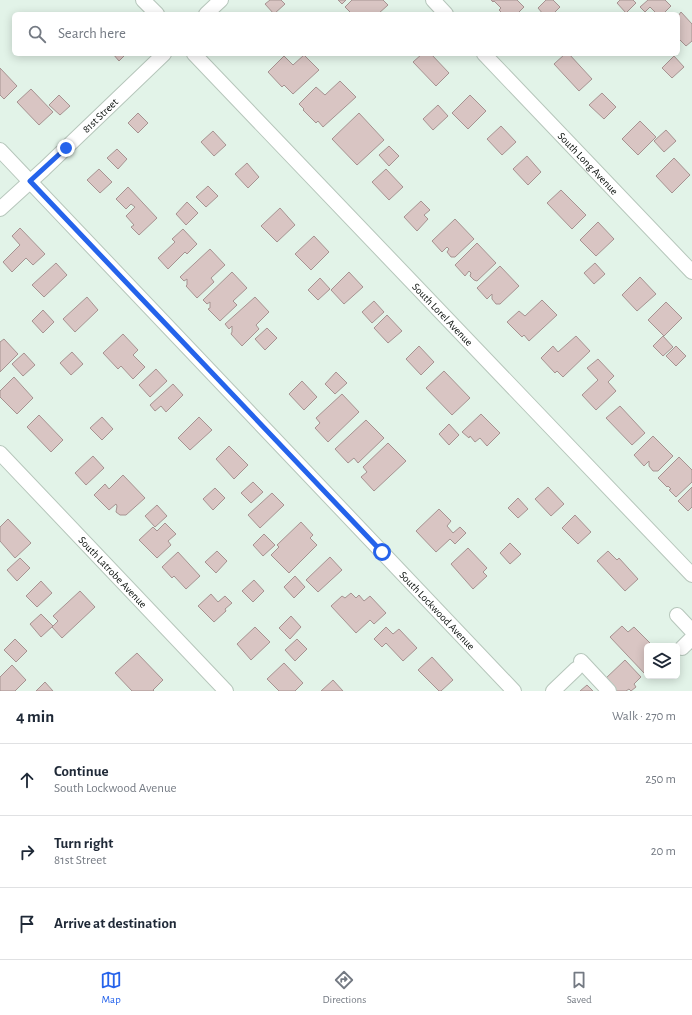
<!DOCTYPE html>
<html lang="en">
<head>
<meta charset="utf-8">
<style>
  body { margin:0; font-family:"Alegreya Sans",sans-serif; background:#f2f2f3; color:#1f2937 }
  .controls { position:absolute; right:12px; bottom:12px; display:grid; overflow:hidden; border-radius:6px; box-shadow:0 2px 10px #0003 }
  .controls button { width:36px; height:36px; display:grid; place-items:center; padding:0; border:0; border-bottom:1px solid #e0e1e3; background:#fff; color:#1f2937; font:20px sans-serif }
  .stop { position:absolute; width:12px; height:12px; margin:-9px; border:3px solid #2563eb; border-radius:50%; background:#fff }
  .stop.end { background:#2563eb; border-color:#fff; box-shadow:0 1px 4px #0008 }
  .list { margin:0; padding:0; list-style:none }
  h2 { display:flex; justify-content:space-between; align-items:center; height:52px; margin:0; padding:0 16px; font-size:17px }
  h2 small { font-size:13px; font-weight:400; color:#747a83 }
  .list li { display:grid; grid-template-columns:26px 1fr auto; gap:12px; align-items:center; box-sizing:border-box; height:72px; padding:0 16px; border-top:1px solid #e0e1e3 }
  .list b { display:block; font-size:15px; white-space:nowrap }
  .list p { margin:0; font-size:13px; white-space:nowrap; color:#747a83 }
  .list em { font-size:13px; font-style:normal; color:#747a83 }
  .icon { flex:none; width:22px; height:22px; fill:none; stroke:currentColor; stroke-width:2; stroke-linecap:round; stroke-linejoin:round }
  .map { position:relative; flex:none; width:692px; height:691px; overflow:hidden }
  .search { position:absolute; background:#fff; box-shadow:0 2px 10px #0003; left:12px; right:12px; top:12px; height:44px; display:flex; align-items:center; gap:10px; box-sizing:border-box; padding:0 14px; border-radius:6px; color:#747a83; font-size:15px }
  .sheet { height:268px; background:#fff }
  nav { display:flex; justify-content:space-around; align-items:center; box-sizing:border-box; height:56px; border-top:1px solid #e0e1e3; background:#fff; font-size:11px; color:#747a83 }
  nav a { display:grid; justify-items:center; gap:2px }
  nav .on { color:#2563eb }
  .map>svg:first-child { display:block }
</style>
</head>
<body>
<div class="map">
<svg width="692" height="691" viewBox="0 0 692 691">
  <rect width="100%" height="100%" fill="#e2f3e8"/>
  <!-- building -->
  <g fill="#d9c5c3" stroke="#a69391">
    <path d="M 270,0 L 281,0 L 285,4 L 274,14 L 265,4 Z"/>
    <path d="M 338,0 L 346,0 L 342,4 Z"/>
    <path d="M 352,0 L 383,0 L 388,5 L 378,14 L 352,14 L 345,7 Z"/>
    <path d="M 491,0 L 517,0 L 524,7 L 517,14 L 503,14 L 499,10 L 501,8 L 494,1 L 493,2 Z"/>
    <path d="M 546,0 L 553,0 L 560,7 L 553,14 L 543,14 L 538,8 Z"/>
    <path d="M 620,0 L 633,0 L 636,3 L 626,13 L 617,3 Z"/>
    <path d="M 648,0 L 665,0 L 671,6 L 663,14 L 657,14 L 650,7 L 645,12 L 640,7 Z"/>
    <path d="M 681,12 L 692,24 L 692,41 L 686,46 L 678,38 L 678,16 Z"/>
    <path d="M 113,54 L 126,54 L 119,61 Z"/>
    <path d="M 422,54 L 431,54 L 449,73 L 436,86 L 413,62 Z"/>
    <path d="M 565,54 L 569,54 L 592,79 L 579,91 L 554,64 Z"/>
    <path d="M 304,55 L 319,70 L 293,94 L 284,85 L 282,87 L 268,72 L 284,56 L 293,65 Z"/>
    <path d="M 674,56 L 684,67 L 672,78 L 662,68 Z"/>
    <path d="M 0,68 L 17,86 L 4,99 L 0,95 Z"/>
    <path d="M 340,81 L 356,97 L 323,127 L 318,121 L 316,123 L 303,110 L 304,109 L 299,104 L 316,87 L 325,95 Z"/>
    <path d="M 31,89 L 53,112 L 39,125 L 17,102 Z"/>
    <path d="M 602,93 L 616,107 L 604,119 L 589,105 Z"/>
    <path d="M 59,95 L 70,106 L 60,115 L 49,105 Z"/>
    <path d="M 470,95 L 486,111 L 468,129 L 452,113 Z"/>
    <path d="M 438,105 L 448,116 L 433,130 L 423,119 Z"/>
    <path d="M 138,113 L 148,123 L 138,133 L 128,123 Z"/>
    <path d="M 359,113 L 384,140 L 357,165 L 332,139 Z"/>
    <path d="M 640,121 L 656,137 L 638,155 L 622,139 Z"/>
    <path d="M 501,126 L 516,142 L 502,155 L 487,139 Z"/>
    <path d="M 666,130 L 676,141 L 664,152 L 654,141 Z"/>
    <path d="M 213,131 L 226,145 L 214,156 L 201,142 Z"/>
    <path d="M 389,146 L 399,156 L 389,166 L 379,155 Z"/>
    <path d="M 117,149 L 127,159 L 118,169 L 107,158 Z"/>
    <path d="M 527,156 L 541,172 L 528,185 L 513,169 Z"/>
    <path d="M 674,158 L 690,175 L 672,193 L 656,176 Z"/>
    <path d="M 247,163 L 259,177 L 248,188 L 235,174 Z"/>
    <path d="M 99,169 L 112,182 L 100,193 L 87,180 Z"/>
    <path d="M 386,169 L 403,187 L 389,200 L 372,182 Z"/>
    <path d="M 208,186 L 218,196 L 206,207 L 196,197 Z"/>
    <path d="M 128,187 L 157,218 L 139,235 L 131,227 L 134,225 L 126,216 L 135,207 L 131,204 L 126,209 L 116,199 Z"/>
    <path d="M 561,190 L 586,215 L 572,229 L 547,203 Z"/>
    <path d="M 421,201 L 430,210 L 424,215 L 428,219 L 417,231 L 404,217 Z"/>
    <path d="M 187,202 L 198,213 L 186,225 L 176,214 Z"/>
    <path d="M 280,208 L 295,225 L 277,242 L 261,226 Z"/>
    <path d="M 455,219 L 474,239 L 455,257 L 451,257 L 447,252 L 449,249 L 447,247 L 442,252 L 432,241 Z"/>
    <path d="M 598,222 L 614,239 L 596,256 L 580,240 Z"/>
    <path d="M 20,228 L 45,254 L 33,265 L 26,258 L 12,272 L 3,262 L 20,245 L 12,236 Z"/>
    <path d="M 183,229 L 197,244 L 187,254 L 185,252 L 168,269 L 158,258 L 175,242 L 172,239 Z"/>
    <path d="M 314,236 L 329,252 L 311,270 L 295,254 Z"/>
    <path d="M 477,243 L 496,263 L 477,281 L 474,280 L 470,276 L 471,273 L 469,271 L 465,276 L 455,265 Z"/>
    <path d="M 210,249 L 225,265 L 211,278 L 214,282 L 197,298 L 186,286 L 187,285 L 187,279 L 184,281 L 180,277 Z"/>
    <path d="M 56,263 L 67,275 L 44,297 L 32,285 Z"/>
    <path d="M 595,263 L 605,274 L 594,284 L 584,273 Z"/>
    <path d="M 500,266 L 519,286 L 500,304 L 496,304 L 492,299 L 492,294 L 487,299 L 477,288 Z"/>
    <path d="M 232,272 L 247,288 L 233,301 L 237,305 L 220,321 L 208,309 L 210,308 L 210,302 L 207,304 L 203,300 Z"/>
    <path d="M 349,272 L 363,287 L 344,304 L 331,290 Z"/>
    <path d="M 640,277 L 656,294 L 637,311 L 622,295 Z"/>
    <path d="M 320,278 L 330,289 L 318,300 L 308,290 Z"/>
    <path d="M 87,297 L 98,310 L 75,332 L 63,319 Z"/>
    <path d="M 255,297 L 269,312 L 256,325 L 259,329 L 242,346 L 231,334 L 232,332 L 232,326 L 229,329 L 225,324 Z"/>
    <path d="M 542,300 L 557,315 L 529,341 L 524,335 L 522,337 L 507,322 L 519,311 L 525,316 Z"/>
    <path d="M 374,301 L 384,312 L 372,323 L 362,312 Z"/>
    <path d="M 666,302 L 682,318 L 664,336 L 648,320 Z"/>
    <path d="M 43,310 L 54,322 L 43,333 L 32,321 Z"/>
    <path d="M 387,315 L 402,331 L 388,343 L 374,328 Z"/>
    <path d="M 267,328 L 277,338 L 265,350 L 255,339 Z"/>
    <path d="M 123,334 L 138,350 L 133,355 L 145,367 L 133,379 L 121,366 L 118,369 L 103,353 Z"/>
    <path d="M 576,336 L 590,351 L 563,377 L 557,371 L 555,373 L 541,358 L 553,346 L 558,352 Z"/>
    <path d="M 663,336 L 673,347 L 663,356 L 653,346 Z"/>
    <path d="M 4,339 L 18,354 L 0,372 L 0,342 Z"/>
    <path d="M 419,346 L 434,362 L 421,375 L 406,359 Z"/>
    <path d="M 676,346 L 686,356 L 676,366 L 666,356 Z"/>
    <path d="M 72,352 L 83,364 L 71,375 L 60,363 Z"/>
    <path d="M 24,353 L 35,365 L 23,376 L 12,364 Z"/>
    <path d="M 598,359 L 614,376 L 608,382 L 616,391 L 596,410 L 582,395 L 598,380 L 587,368 Z"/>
    <path d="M 156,369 L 167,381 L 150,397 L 139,385 Z"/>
    <path d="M 444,371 L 470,398 L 452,415 L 426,388 Z"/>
    <path d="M 336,372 L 347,383 L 335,394 L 325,384 Z"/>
    <path d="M 14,377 L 33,398 L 17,414 L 0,397 L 0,391 Z"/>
    <path d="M 302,381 L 317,397 L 304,410 L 289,394 Z"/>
    <path d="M 173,384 L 183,395 L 166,412 L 161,406 L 155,411 L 150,405 Z"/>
    <path d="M 342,394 L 359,412 L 328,442 L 315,428 L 320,423 L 316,418 Z"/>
    <path d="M 620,406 L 645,433 L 632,445 L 606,418 Z"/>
    <path d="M 481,414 L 500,433 L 487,446 L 480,438 L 475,442 L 470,436 L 469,438 L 462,432 Z"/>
    <path d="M 39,415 L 63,440 L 51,452 L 27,427 Z"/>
    <path d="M 102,417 L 113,429 L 102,440 L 90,428 Z"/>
    <path d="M 199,417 L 212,430 L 190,450 L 178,438 Z"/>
    <path d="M 366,420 L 384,438 L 358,463 L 354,458 L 348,463 L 335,449 Z"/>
    <path d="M 449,424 L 459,435 L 449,445 L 439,434 Z"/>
    <path d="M 653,436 L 673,456 L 658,471 L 653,471 L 649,466 L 649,461 L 644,466 L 634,455 Z"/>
    <path d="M 388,443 L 406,461 L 374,491 L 361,477 L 367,472 L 363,467 Z"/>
    <path d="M 229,446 L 248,465 L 234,479 L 216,459 Z"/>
    <path d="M 93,456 L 104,468 L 86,485 L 75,473 Z"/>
    <path d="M 679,457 L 692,470 L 692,482 L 676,497 L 669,490 L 671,489 L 668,486 L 667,487 L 658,478 Z"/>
    <path d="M 123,475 L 145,498 L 126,515 L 120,515 L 116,512 L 117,506 L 116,504 L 109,510 L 94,495 L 105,484 L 109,489 Z"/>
    <path d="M 253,482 L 263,492 L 251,503 L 241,493 Z"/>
    <path d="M 548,487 L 564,504 L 551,516 L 535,499 Z"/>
    <path d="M 692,487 L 692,507 L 688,511 L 678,501 Z"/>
    <path d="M 215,488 L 225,498 L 213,510 L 203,499 Z"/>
    <path d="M 272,493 L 284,505 L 260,528 L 248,515 Z"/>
    <path d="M 518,498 L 528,509 L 518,518 L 508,508 Z"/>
    <path d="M 157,505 L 167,516 L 155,527 L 145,516 Z"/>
    <path d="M 439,509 L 451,521 L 447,526 L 453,533 L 460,527 L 466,533 L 455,544 L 450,539 L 436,552 L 416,531 Z"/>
    <path d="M 575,515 L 591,532 L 578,544 L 562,528 Z"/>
    <path d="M 8,519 L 31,543 L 15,558 L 0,541 L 0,527 Z"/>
    <path d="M 301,522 L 313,535 L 310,538 L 317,545 L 289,573 L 271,555 L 279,547 L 277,545 Z"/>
    <path d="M 165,523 L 176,534 L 168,541 L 171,545 L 157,558 L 139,540 L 153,527 L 157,531 Z"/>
    <path d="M 264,534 L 275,545 L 263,556 L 253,545 Z"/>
    <path d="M 510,543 L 521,554 L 510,564 L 500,553 Z"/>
    <path d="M 468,548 L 487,568 L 483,572 L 487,576 L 473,589 L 451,564 Z"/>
    <path d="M 217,551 L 227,561 L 216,573 L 205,562 Z"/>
    <path d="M 608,551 L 617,560 L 619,558 L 638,579 L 625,591 L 597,561 Z"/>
    <path d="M 178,552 L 200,576 L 186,589 L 174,576 L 172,578 L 162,567 Z"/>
    <path d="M 330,557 L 342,570 L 318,592 L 306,580 Z"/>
    <path d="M 20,558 L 30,568 L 17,581 L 7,570 Z"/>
    <path d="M 295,576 L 305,587 L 294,598 L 284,587 Z"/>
    <path d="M 254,580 L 264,591 L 253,602 L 242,591 Z"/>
    <path d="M 41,581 L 52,593 L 37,607 L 26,596 Z"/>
    <path d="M 80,591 L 95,607 L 62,638 L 52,627 L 58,621 L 53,616 Z"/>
    <path d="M 351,593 L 356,598 L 359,595 L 364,601 L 370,596 L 386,613 L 374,624 L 370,620 L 356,633 L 331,606 L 342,596 L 345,598 Z"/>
    <path d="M 211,594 L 218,602 L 225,596 L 232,603 L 225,609 L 226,611 L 214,622 L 198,606 Z"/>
    <path d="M 41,614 L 53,626 L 41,637 L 30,624 Z"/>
    <path d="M 291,616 L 301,627 L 290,639 L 279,628 Z"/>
    <path d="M 622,626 L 628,632 L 634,627 L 653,646 L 647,646 L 647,671 L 644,673 L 610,637 Z"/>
    <path d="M 255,627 L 270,642 L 251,660 L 237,644 Z"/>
    <path d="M 386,627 L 393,634 L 399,629 L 417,648 L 403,661 L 386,643 L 382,647 L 374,639 Z"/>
    <path d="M 15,639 L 27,651 L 16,662 L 4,650 Z"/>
    <path d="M 297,639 L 307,649 L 295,661 L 285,650 Z"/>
    <path d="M 137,653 L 163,680 L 153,690 L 154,691 L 132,691 L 115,673 Z"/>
    <path d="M 432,657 L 453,680 L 441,691 L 439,691 L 418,670 Z"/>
    <path d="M 625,660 L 641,677 L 634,684 L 636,687 L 631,691 L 629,689 L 626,691 L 616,691 L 605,679 Z"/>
    <path d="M 284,663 L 303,683 L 295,691 L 279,691 L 267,679 Z"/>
    <path d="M 12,665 L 26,680 L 15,691 L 0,691 L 0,677 Z"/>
    <path d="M 333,680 L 343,691 L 321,691 Z"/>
    <path d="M 45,682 L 53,691 L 36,691 Z"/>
    <path d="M 587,685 L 593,691 L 580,691 Z"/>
  </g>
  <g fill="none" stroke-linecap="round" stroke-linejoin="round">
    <defs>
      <g id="minor">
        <path d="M 143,0 L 157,14"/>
        <path d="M 433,0 L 446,14"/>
        <path d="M 206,14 L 221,0"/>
        <path id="s1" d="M 194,54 L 692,575"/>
        <path id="s2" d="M 484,54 L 692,272"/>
        <path id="s3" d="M 0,150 L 514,691"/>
        <path id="s4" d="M 0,209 L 44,169 L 164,54"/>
        <path id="s5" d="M 0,453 L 226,691"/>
        <path d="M 677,615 L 692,631"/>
        <path d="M 682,648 L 692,638"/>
        <path d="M 581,661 L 609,691"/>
        <path d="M 553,691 L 576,669"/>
      </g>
    </defs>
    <!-- minor casing -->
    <use href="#minor" stroke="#b6c6bb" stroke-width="16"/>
    <!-- minor -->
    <use href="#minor" stroke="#fff" stroke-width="14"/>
  </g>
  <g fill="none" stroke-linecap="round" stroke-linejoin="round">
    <!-- route -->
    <path stroke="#2563eb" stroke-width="5" d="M 66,148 L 30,181 L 382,552"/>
  </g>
  <g text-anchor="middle" stroke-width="3.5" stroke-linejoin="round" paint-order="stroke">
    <!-- street labels -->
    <g font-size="11" fill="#090f0b" stroke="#e2f3e8">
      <text dy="4" stroke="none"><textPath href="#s4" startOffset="137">81st Street</textPath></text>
      <text dy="4" stroke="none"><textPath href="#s2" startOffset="151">South Long Avenue</textPath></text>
      <text dy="4" stroke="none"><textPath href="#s1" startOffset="360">South Lorel Avenue</textPath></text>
      <text dy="4" stroke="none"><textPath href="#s5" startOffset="164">South Latrobe Avenue</textPath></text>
      <text dy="4" stroke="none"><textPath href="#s3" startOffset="635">South Lockwood Avenue</textPath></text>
    </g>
  </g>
</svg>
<div class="controls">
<button><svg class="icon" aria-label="layers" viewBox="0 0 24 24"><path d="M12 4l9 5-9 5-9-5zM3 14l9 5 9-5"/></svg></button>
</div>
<div class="stop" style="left:382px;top:552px"></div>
<div class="stop end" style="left:66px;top:148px"></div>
<div class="search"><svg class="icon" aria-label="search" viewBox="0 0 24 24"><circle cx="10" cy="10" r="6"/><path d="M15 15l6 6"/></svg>Search here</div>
</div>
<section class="sheet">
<h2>4 min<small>Walk · 270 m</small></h2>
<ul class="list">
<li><svg class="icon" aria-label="ahead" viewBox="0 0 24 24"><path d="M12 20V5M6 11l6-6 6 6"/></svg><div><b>Continue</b><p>South Lockwood Avenue</p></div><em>250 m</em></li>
<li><svg class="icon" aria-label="right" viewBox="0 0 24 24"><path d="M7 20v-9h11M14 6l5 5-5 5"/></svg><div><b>Turn right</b><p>81st Street</p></div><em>20 m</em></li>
<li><svg class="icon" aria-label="arrive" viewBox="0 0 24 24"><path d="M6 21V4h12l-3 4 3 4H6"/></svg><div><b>Arrive at destination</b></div></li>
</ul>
</section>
<nav>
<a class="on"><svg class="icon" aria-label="map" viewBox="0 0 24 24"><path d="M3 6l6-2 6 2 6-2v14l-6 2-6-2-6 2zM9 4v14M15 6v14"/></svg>Map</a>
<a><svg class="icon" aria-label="directions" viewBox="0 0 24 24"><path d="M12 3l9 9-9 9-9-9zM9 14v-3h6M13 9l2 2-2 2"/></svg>Directions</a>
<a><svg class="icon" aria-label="saved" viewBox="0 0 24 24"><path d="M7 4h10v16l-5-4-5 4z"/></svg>Saved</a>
</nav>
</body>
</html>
